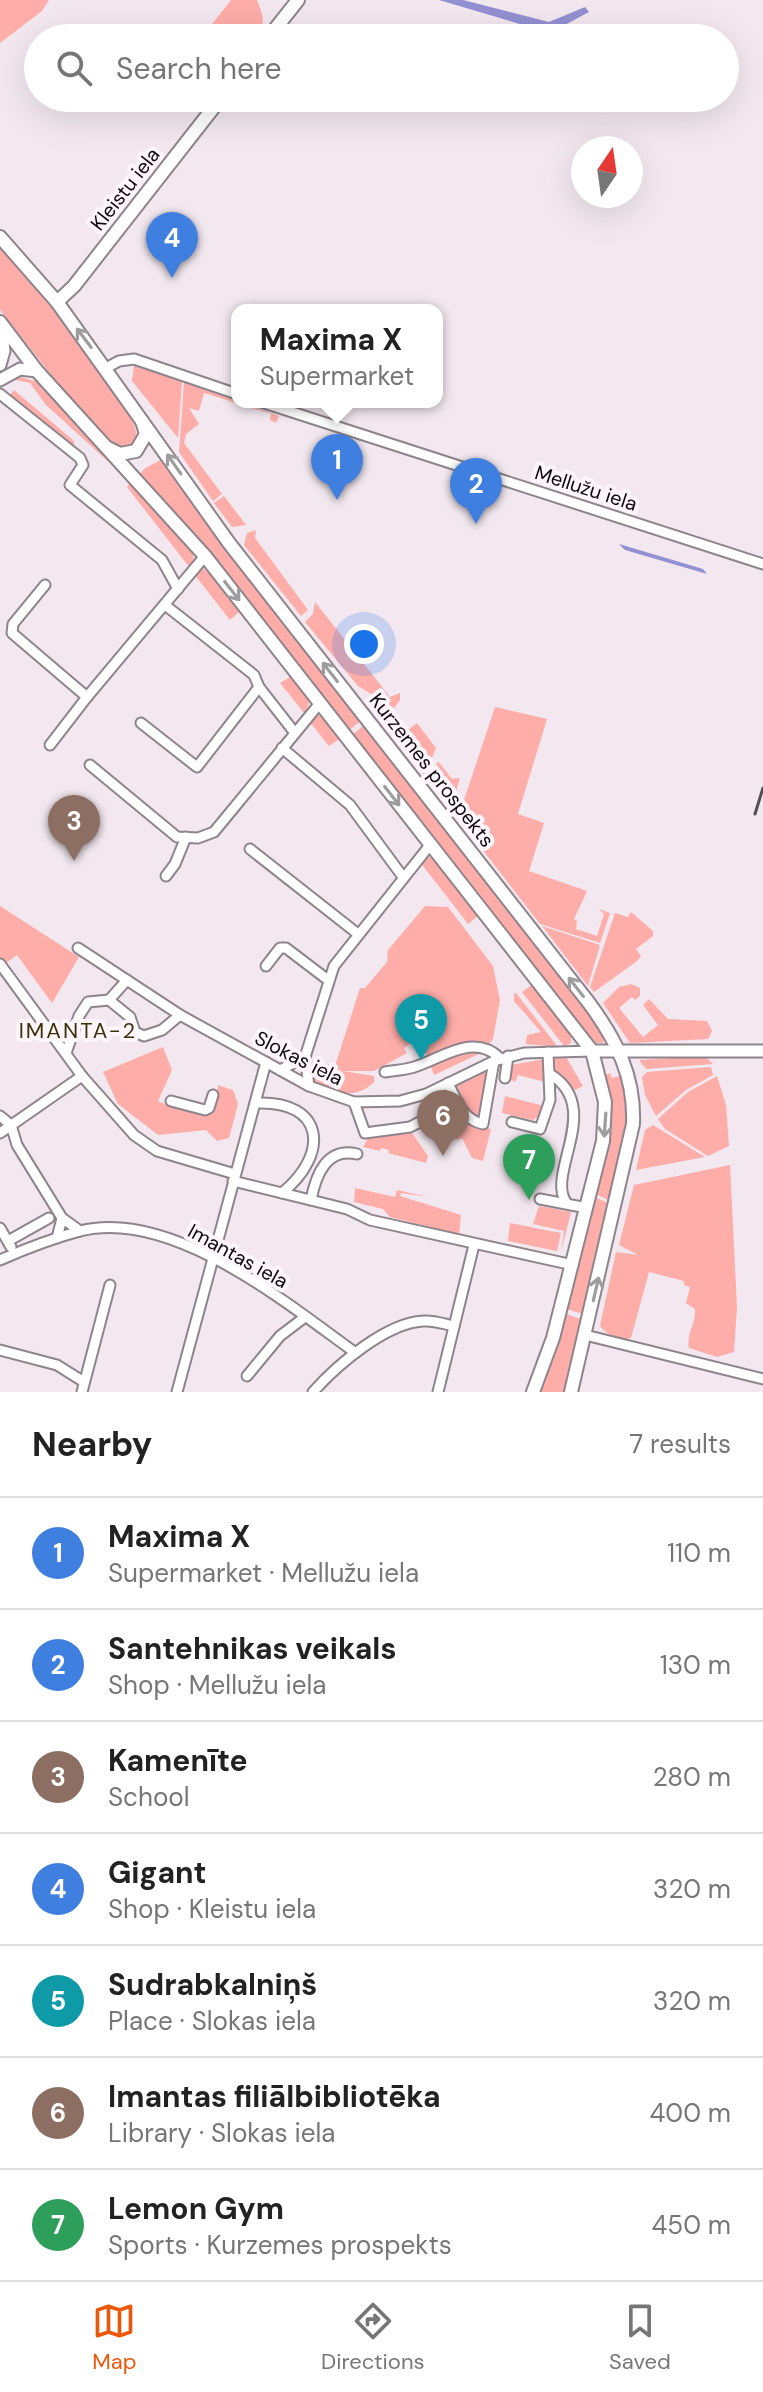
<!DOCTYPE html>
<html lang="en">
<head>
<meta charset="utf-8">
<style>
  body { margin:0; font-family:"DM Sans",sans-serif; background:#f6f6f6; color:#222 }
  .compass { position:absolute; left:571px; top:136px; width:72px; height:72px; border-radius:50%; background:#fff; box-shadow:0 8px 32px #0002; rotate:13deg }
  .you { position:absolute; left:364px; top:644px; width:28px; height:28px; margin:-20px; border:6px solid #fff; border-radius:50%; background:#1a73e8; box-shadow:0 0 0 12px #1a73e833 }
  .badge { display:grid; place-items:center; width:52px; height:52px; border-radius:50%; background:#ea580c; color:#fff; font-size:26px; font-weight:700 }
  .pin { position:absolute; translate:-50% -66px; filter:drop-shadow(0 2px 4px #0008) }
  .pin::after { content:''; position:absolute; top:42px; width:28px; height:24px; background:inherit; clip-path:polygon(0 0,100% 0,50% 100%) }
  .popup { position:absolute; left:231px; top:304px; width:212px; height:104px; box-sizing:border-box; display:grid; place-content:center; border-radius:16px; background:#fff; filter:drop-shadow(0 2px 6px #0005); font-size:26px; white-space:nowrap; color:#767676 }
  .popup b { font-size:30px; color:#222 }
  .popup::after { content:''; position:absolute; left:50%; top:100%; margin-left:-16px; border:16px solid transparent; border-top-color:#fff }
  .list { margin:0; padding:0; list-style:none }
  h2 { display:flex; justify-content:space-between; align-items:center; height:104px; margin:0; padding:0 32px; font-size:34px }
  h2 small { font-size:26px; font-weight:400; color:#767676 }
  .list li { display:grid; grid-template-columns:52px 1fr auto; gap:24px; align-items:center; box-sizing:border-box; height:112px; padding:0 32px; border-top:2px solid #e0e0e0 }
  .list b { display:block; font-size:30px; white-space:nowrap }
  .list p { margin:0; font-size:26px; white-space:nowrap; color:#767676 }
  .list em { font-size:26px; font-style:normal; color:#767676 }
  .icon { flex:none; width:44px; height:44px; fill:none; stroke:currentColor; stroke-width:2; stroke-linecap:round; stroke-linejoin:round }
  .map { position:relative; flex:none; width:763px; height:1392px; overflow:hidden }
  .search { position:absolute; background:#fff; box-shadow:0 8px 32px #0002; left:24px; right:24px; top:24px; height:88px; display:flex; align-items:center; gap:20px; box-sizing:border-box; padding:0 28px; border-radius:44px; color:#767676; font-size:30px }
  .sheet { height:888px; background:#fff }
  nav { display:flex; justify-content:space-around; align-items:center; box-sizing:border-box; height:112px; border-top:2px solid #e0e0e0; background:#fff; font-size:22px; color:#767676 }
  nav a { display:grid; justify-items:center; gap:4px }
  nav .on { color:#ea580c }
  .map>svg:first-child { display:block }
</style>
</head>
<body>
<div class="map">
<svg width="763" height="1392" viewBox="0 0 763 1392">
  <rect width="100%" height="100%" fill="#f3e8f0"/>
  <!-- green -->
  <g fill="#feada9">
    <path d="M 0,0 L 49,0 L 42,11 L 0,43 Z"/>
    <path d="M 231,0 L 257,0 C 263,16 267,24 255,38 L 201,38 Z"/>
    <path d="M 0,247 C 27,279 135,401 137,436 L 130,447 L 115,446 L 70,399 L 0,310 Z"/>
    <path d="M 134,365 L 182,381 L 178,438 L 132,381 Z"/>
    <path d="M 17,376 L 38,382 L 123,475 L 46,405 L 30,383 L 11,379 Z"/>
    <path d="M 184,382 L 279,416 L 276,423 L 270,420 L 271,414 L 204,393 L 199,411 L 189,408 L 199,424 L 186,434 L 184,443 L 222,494 L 213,501 L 179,452 Z"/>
    <path d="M 14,390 L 74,441 L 74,445 L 71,448 L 8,397 Z"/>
    <path d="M 164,458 L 362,720 L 348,731 L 138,477 L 144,469 Z"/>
    <path d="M 130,482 L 192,550 L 194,561 L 190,568 L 127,487 Z"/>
    <path d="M 224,496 L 246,525 L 232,527 L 214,503 Z"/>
    <path d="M 256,530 L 255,538 L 308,610 L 301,616 L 244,545 L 247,533 Z"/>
    <path d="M 203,568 L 223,587 L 239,612 L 230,620 L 194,574 Z"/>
    <path d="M 315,602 L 390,697 L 400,693 L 400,700 L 394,708 L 358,686 L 305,622 L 313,614 Z"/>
    <path d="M 290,677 L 310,700 L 305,714 L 280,683 Z"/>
    <path d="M 495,707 L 547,719 L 518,814 L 544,823 L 529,871 L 587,891 L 574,919 L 577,921 L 576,929 L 597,936 L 604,914 L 599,909 L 610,913 L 600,943 L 540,924 L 458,818 Z"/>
    <path d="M 315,716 L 323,716 L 341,738 L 329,746 L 309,721 Z"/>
    <path d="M 417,723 L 436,748 L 425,776 L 396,739 Z"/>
    <path d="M 365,724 L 592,1016 L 605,1038 L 603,1043 L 592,1043 L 351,736 Z"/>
    <path d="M 438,761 L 452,779 L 460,778 L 451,807 L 432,782 Z"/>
    <path d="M 428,857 L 434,858 L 479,915 L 468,924 L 420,862 Z"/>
    <path d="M 0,906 L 79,957 L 52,1003 L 17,955 L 6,963 L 0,959 Z"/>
    <path d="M 425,906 L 448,907 L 493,966 L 500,1000 L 493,1039 L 483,1052 L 434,1075 L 422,1042 L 412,1042 L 404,1048 L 407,1053 L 374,1071 L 343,1071 L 374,1076 L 374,1082 C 356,1100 333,1094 313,1082 L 309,1070 L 313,1060 L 335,1066 L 360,988 L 365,988 L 387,962 L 388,950 Z"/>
    <path d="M 631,912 L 653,931 L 653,936 L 636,949 L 641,956 L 637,961 L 594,992 L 590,987 L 615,913 L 628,917 Z"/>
    <path d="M 542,926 L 600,945 L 588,986 Z"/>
    <path d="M 533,984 L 571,1032 L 571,1043 L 564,1046 L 522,992 Z"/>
    <path d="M 631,984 L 640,988 L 640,996 L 635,1000 L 632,997 L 619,1008 L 643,1037 L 658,1025 L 643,1005 L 649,999 L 668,1019 L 707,1021 L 712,1031 L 708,1039 L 630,1043 L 603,1003 L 619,987 Z"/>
    <path d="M 514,993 L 516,993 L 558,1047 L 526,1044 L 527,1035 L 541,1032 L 514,1001 Z"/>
    <path d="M 163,1047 L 172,1070 L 158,1101 L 175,1108 L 207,1112 L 216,1105 L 218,1085 L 233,1090 L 238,1104 L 229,1138 L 217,1141 L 206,1130 L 158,1135 L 118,1104 L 103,1072 Z"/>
    <path d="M 705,1056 L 713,1064 L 646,1069 L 639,1060 Z"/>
    <path d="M 566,1057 L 583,1086 L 575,1090 L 554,1071 L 552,1059 Z"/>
    <path d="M 545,1059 L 546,1089 L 545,1082 L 518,1075 L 515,1082 L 509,1078 L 510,1065 Z"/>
    <path d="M 489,1067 L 480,1119 L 470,1117 L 453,1085 Z"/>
    <path d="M 711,1067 L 713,1075 L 686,1090 L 656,1116 L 645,1095 L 642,1077 L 647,1072 Z"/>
    <path d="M 610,1073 L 612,1078 L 623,1075 L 628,1109 L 627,1133 L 612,1202 L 596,1194 C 605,1154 617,1116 605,1075 Z"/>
    <path d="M 717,1076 L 726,1105 L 729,1146 L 708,1156 L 665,1129 L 658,1119 L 688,1092 Z"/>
    <path d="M 505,1096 L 544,1106 L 545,1112 L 533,1120 L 502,1113 Z"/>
    <path d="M 456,1106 L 470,1124 L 491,1129 L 483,1161 L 472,1158 L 462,1138 L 457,1140 L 443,1115 Z"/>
    <path d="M 653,1125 L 705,1157 L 636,1170 L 645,1130 Z"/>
    <path d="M 410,1130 L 428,1156 L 426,1163 L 388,1153 L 389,1150 L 381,1148 L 380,1151 L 363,1147 L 369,1137 Z"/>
    <path d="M 730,1165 L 737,1307 L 734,1352 L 717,1357 L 689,1348 C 686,1335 696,1323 695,1309 L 686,1303 L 690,1287 L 684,1285 L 684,1281 L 649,1272 L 631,1338 C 621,1342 607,1335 600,1326 L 616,1252 L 638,1255 L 619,1245 L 634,1185 Z"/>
    <path d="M 355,1188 L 395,1197 L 397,1190 L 428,1197 L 401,1193 L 400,1196 L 461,1215 L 459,1234 L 390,1217 L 383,1209 L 354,1202 Z"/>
    <path d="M 595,1197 L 612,1205 L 585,1315 L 567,1309 Z"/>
    <path d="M 539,1206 L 571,1212 L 561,1252 L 564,1231 L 533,1224 Z"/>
    <path d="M 510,1223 L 561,1233 L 557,1251 L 508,1241 Z"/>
    <path d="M 566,1314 L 584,1320 L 566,1392 L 538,1392 Z"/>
  </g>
  <!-- water -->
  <g fill="#9390d2">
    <path d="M 439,0 L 463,0 L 549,22 L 585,7 L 589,12 L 550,33 Z"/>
    <path d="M 619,544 L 703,569 L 707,574 L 625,550 Z"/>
  </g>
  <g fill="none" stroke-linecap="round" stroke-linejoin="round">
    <defs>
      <g id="minor">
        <path d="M 106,368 L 119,361 L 134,359 L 237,394"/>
        <path d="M 0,394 L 80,458 L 83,465 L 70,485 L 162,560 L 178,589"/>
        <path d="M 261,402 L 763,564"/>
        <path d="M 45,585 L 13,624 L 12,633 L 87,697 L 205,556"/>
        <path d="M 165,605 L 254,675 L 259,687 L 295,733"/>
        <path d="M 141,723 L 197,767 L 259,687"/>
        <path d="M 50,745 L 87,697"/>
        <path d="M 282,748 L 350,805 L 403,877"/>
        <path d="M 90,765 L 177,837 L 198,838 L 214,832 L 320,703"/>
        <path d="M 250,849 L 358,934"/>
        <path d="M 166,876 L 175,864 L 186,837"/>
        <path d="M 78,948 L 180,1015 L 309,1086 L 354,1102 L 400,1101 L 426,1094 L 494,1061 L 524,1053 L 592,1051"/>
        <path d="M 0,964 L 82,1076 L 134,1135 L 157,1151 L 235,1174"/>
        <path d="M 266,966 L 280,948 L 286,948 L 328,980"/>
        <path d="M 109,1000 L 130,1017 L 135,1032 L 144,1036 L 162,1030 L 180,1015"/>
        <path d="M 66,1053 L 79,1016 L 88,1002 L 109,1000 L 127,980"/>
        <path d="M 305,1057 L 309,1086"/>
        <path d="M 280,1070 L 305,1057 L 334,966 L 430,845"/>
        <path d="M 385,1072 C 396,1070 407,1070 417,1066 C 444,1057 474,1033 500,1058"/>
        <path d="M 550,1074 C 604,1107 546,1173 566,1202"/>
        <path d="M 505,1078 L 508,1056"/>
        <path d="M 448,1083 C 457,1101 463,1120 483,1124 L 494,1061"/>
        <path d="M 171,1101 L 205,1110 L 209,1108 L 213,1095"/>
        <path d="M 354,1102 L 365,1133 L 410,1127 L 458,1102"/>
        <path d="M 256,1103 C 325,1100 330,1154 282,1193"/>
        <path d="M 0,1116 L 11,1125 L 17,1145 L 62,1218"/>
        <path d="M 512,1122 L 540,1129 L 550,1100 L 548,1052"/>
        <path d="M 0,1133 L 82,1076"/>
        <path d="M 233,1181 L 347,1209 L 370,1220 L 573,1265"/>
        <path d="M 540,1199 L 587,1208"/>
        <path d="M 311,1200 C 316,1174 327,1147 357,1154"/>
        <path d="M 0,1228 L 11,1247"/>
        <path d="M 57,1238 L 62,1218 L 80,1231"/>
        <path d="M 8,1241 L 49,1218"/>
        <path d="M 0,1260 C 25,1249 54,1238 80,1231 C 171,1208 285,1302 353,1351"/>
        <path d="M 585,1335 L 763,1379"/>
        <path d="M 0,1350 L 57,1365 L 84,1382"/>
        <path d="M 247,1376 L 280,1336 L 305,1317"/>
        <path d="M 82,1392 L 110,1285"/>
        <path d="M 177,1392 L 266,1062"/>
        <path d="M 313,1392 C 337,1365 386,1323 423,1321 C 434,1320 444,1324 454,1326"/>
        <path d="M 438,1392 L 474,1245"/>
      </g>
      <g id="tertiary">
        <path d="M 0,365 L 4,351 L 1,324"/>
        <path d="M 0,380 L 20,369 L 37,371"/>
        <path d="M 592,1051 L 763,1051"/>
      </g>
      <g id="secondary">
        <path d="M 268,38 L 298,0"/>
        <path d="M 0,237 L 57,302 L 229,543 L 589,1003 C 617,1041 635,1077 633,1124 L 571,1392"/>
        <path d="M 57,302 L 74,286 L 221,98"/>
        <path d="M 0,322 L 37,371 L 205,556 L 592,1051 L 605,1102 L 603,1141 L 553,1338 L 533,1392"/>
        <path d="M 108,448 L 120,454 L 136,451 L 146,434 L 142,421"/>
      </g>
    </defs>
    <!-- minor casing -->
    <use href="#minor" stroke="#8e848c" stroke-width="13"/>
    <!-- tertiary casing -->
    <use href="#tertiary" stroke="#8e848c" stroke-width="15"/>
    <!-- secondary casing -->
    <use href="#secondary" stroke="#8e848c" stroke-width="16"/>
    <!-- minor -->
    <use href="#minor" stroke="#fff" stroke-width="9"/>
    <!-- tertiary -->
    <use href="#tertiary" stroke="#fff" stroke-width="11"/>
    <!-- secondary -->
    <use href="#secondary" stroke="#fff" stroke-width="12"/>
    <!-- rail -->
    <path stroke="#544e53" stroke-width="3" d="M 755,814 L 763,788"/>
  </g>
  <!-- one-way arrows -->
  <defs><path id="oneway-shaft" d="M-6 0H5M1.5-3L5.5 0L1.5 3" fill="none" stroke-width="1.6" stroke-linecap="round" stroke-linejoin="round" transform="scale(2)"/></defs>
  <g stroke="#9e9d9e">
    <use href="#oneway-shaft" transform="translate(84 338) rotate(-127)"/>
    <use href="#oneway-shaft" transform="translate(174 464) rotate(-125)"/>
    <use href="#oneway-shaft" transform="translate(232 591) rotate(52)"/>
    <use href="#oneway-shaft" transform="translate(330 672) rotate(-128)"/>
    <use href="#oneway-shaft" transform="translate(392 796) rotate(52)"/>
    <use href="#oneway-shaft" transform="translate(576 987) rotate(-128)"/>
    <use href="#oneway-shaft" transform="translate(605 1125) rotate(94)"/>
    <use href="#oneway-shaft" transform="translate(596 1289) rotate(-77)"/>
  </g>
  <g text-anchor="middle" stroke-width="8" stroke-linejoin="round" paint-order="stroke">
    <!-- street labels -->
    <g font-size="20" fill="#0d0a0d" stroke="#fff6fd">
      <text transform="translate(125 189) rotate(-52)" y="7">Kleistu iela</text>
      <text transform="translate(586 488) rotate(18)" y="7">Mellužu iela</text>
      <text transform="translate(432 770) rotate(52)" y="7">Kurzemes prospekts</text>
      <text transform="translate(299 1058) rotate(27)" y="7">Slokas iela</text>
      <text transform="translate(238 1256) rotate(29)" y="7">Imantas iela</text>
    </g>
    <!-- neighbourhood labels -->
    <g font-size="22" letter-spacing="2" fill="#3c3106" stroke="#fff6fd">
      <text x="78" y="1038">IMANTA-2</text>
    </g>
  </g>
</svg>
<svg class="compass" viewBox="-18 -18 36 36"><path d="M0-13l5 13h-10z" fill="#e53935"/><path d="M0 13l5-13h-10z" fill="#767676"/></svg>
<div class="you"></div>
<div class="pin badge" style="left:337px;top:500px;background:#3f7fe0">1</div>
<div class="popup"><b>Maxima X</b>Supermarket</div>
<div class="pin badge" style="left:476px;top:524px;background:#3f7fe0">2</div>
<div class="pin badge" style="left:74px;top:861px;background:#8d6e63">3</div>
<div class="pin badge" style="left:172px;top:278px;background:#3f7fe0">4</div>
<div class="pin badge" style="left:421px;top:1060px;background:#0f9aa8">5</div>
<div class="pin badge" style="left:443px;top:1156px;background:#8d6e63">6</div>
<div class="pin badge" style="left:529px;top:1200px;background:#2e9e5b">7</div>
<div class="search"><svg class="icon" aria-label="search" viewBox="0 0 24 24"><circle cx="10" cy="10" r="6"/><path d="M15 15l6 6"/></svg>Search here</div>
</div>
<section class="sheet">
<h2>Nearby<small>7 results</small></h2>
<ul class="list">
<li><span class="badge" style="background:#3f7fe0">1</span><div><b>Maxima X</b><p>Supermarket · Mellužu iela</p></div><em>110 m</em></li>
<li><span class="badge" style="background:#3f7fe0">2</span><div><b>Santehnikas veikals</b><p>Shop · Mellužu iela</p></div><em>130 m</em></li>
<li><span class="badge" style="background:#8d6e63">3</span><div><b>Kamenīte</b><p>School</p></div><em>280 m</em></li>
<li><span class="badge" style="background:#3f7fe0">4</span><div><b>Gigant</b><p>Shop · Kleistu iela</p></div><em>320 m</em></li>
<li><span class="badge" style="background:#0f9aa8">5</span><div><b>Sudrabkalniņš</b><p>Place · Slokas iela</p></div><em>320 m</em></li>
<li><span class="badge" style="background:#8d6e63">6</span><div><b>Imantas filiālbibliotēka</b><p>Library · Slokas iela</p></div><em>400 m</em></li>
<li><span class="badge" style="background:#2e9e5b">7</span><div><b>Lemon Gym</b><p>Sports · Kurzemes prospekts</p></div><em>450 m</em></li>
</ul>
</section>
<nav>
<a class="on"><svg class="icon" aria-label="map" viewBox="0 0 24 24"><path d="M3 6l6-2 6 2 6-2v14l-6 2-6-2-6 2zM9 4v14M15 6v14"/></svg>Map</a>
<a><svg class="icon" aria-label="directions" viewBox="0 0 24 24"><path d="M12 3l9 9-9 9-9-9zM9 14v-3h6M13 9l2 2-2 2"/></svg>Directions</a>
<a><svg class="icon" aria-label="saved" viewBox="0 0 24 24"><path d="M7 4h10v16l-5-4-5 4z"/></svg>Saved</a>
</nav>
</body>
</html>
